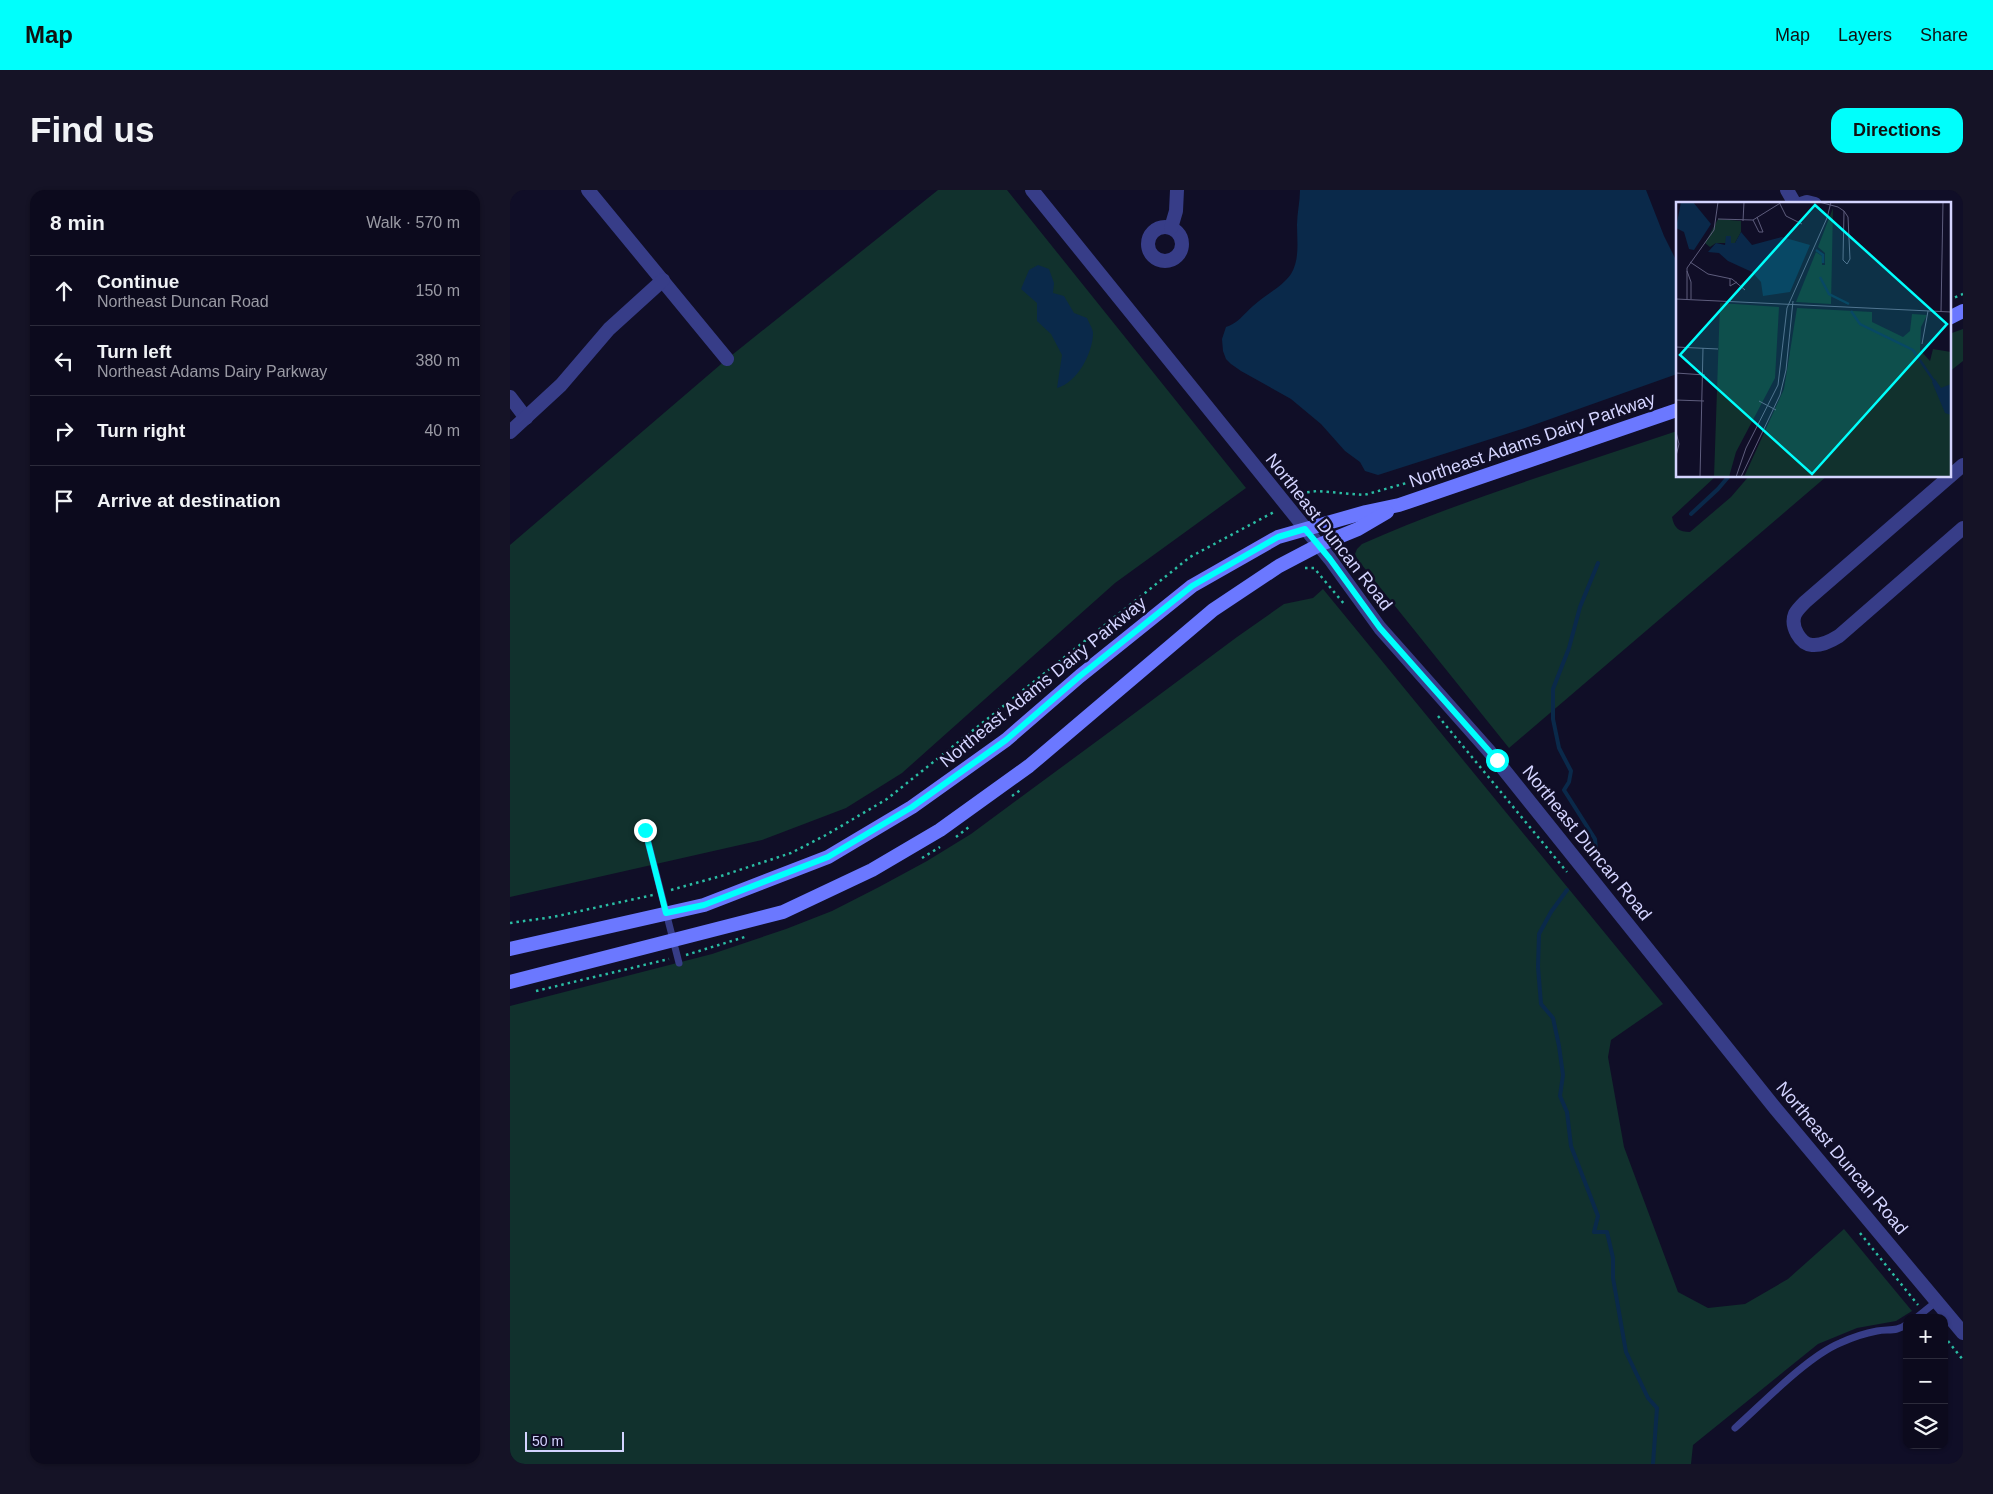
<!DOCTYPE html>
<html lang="en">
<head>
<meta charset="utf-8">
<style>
  body { margin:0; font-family:Helvetica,sans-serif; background:#151326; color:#f1f3f6 }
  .controls { position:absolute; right:15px; bottom:15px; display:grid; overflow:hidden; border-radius:10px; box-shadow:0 1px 4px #0004 }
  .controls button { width:45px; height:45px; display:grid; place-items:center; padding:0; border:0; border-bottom:1px solid #2c2b3b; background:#0c0a1d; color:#f1f3f6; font:25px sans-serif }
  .scale { position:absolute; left:15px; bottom:12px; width:99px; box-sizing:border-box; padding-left:5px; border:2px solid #d4d4ff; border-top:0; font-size:14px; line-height:18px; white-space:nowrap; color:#d4d4ff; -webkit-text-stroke:4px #100e27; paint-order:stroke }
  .stop { position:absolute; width:15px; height:15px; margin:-11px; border:4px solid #00fffc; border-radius:50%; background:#fff }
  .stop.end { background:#00fffc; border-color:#fff; box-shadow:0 1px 5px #0008 }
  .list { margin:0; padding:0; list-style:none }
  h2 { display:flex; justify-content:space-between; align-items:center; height:65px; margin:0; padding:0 20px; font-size:21px }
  h2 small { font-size:16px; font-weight:400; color:#9a9aa4 }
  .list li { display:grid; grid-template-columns:32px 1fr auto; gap:15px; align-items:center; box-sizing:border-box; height:70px; padding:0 20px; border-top:1px solid #2c2b3b }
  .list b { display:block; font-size:19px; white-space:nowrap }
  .list p { margin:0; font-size:16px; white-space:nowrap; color:#9a9aa4 }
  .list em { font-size:16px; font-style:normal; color:#9a9aa4 }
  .icon { flex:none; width:28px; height:28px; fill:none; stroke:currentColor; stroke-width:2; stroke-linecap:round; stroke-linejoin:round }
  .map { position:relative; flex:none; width:1453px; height:1274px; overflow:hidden; border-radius:15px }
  header { display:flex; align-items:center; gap:30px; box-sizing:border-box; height:70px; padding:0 25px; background:#00fffc; color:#111 }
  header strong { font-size:24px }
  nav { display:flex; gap:28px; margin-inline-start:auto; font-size:18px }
  .intro { display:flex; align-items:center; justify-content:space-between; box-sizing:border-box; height:120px; padding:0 30px }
  h1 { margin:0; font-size:35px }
  .button { padding:12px 22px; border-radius:15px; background:#00fffc; color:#111; font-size:18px; font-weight:700 }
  main { display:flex; gap:30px; padding:0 30px }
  aside { flex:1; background:#0c0a1d; border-radius:15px; box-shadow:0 1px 4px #0004 }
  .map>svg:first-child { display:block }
</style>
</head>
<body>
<header>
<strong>Map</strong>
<nav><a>Map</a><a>Layers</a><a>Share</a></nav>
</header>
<div class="intro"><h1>Find us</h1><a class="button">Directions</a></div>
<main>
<aside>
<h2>8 min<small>Walk · 570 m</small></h2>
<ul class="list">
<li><svg class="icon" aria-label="ahead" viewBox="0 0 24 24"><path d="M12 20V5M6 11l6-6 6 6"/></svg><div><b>Continue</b><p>Northeast Duncan Road</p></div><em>150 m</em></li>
<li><svg class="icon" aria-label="left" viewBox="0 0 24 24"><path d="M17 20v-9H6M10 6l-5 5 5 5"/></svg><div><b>Turn left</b><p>Northeast Adams Dairy Parkway</p></div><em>380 m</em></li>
<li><svg class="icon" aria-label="right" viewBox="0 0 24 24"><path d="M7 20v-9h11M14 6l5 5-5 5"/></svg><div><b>Turn right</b></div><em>40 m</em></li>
<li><svg class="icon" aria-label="arrive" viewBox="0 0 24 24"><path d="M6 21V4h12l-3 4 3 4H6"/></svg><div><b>Arrive at destination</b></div></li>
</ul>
</aside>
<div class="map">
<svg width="1453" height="1274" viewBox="0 0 1453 1274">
  <rect width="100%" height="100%" fill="#100e27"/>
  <!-- green -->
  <g fill="#11312d">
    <path d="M 428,0 L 497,0 L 736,298 L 605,393 L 392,583 L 336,618 L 252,650 L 0,707 L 0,355 L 217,169 Z"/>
    <path d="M 1453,139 L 1453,171 L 1439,182 L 1439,144 Z"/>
    <path d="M 1167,241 L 1167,286 L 1206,286 L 1162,327 C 1164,338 1169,342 1180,342 L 1221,307 L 1239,286 L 1317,286 L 999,558 L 848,370 L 845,364 L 847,359 L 852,354 C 954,309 1061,277 1167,241 Z"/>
    <path d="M 813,399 L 1153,814 L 1101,850 L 1098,867 L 1114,957 L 1168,1102 L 1198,1118 L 1235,1114 L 1278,1089 L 1334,1039 L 1402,1121 L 1386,1131 L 1347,1138 L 1308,1154 L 1183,1255 L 1181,1274 L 0,1274 L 0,816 L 202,764 L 276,739 L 322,721 L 369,697 L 417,671 L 461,644 L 602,540 L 727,447 L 774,414 L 803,408 Z"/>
  </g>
  <!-- water -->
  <g fill="#0a294a">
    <path d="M 790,0 L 1136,0 L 1154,46 L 1167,72 L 1167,184 L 1015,238 L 868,285 L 855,281 L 850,272 L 835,261 L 811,234 L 781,209 L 731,181 L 721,174 L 716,169 L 713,161 L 712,149 L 716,137 C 727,134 734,124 743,116 C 755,105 772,97 781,84 C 790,69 787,51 787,35 C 787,23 790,12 790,0 Z"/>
    <path d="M 528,75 L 539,79 L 544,93 L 543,103 L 554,106 L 564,123 L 577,128 C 579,133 583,139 583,143 C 583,163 567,193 547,198 L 552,165 L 541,144 L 527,131 L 527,113 L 511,99 L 519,80 Z"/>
  </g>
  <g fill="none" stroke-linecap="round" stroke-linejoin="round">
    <!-- stream -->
    <g stroke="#0a294a" stroke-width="4">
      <path d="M 1181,324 L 1208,299 L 1219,286"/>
      <path d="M 1086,660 L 1085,649 L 1054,600 L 1059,592 L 1061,581 L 1049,558 L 1043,529 L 1043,499 L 1059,458 L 1070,417 L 1088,373"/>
      <path d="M 1057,700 L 1041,722 L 1029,744 L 1028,777 L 1031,814 L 1043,828 L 1049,856 L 1053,885 L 1050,906 L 1057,922 L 1061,956 L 1088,1026 L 1084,1042 L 1097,1042 L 1103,1068 L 1103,1088 L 1116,1162 L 1138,1208 L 1147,1218 L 1143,1274"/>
    </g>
    <!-- path -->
    <g stroke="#2abda4" stroke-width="2.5" stroke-dasharray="2.5 4" stroke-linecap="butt">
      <path d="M 1439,110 L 1453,104"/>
      <path d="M 786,308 L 792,303 L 807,301 L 854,305 L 957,276"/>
      <path d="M 795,378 L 804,378 L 835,415"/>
      <path d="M 928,526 L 1057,682"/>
      <path d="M 502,606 L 512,599"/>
      <path d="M 446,647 L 459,637"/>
      <path d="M 412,668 L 430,657"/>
      <path d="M 161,700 L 211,686 L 281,663 L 316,645 L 377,609 L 680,367 L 764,322"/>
      <path d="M 0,733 L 43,727 L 143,705"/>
      <path d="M 176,765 L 238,746"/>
      <path d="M 26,801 L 159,769"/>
      <path d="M 1350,1043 L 1408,1115"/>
      <path d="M 1434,1146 L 1453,1170"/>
    </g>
    <!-- service -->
    <g stroke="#373d88" stroke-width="7">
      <path d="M 135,640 L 169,773"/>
      <path d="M 1406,1128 L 1427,1111"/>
      <path d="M 1225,1238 C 1253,1213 1297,1167 1330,1153 C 1341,1148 1356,1143 1367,1141 C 1379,1139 1387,1142 1397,1134"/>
    </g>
    <!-- minor -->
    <g stroke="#373d88" stroke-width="14">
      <path d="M 78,0 L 217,169"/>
      <path d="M 1277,0 L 1285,14"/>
      <path d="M 1291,14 L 1297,12 L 1305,14"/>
      <circle cx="655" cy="54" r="17"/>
      <path d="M 661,38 L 666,21 L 667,0"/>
      <path d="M 0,207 L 16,228"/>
      <path d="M 0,242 L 51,195 L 99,139 L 153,90"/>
      <path d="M 1453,275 L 1295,412 C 1292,415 1287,420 1285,424 C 1280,436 1290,454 1302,455 C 1312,456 1321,451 1329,446 L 1453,338"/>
    </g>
    <!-- tertiary -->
    <path stroke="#373d88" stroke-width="14" d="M 522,0 L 820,369 L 870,438 L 979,561 L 1265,918 L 1453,1143"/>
    <!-- secondary -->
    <g stroke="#6b78ff" stroke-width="14">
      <path d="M 1439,128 L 1453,121"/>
      <path d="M 0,759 L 194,715 L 318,667 L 402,617 L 496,550 L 570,486 L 682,396 L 768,347 L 856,322 L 889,315 L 1167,220"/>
      <path d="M 0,792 L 273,722 L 362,680 L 430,640 L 519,576 L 703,420 L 769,376 L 809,355 L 848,339 L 877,322"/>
    </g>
  </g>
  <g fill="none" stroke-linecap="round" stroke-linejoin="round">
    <!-- route -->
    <path stroke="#00fffc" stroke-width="6" d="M 135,640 L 156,723 L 194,715 L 318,667 L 402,617 L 496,550 L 570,486 L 682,396 L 768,347 L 795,339 L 820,369 L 870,438 L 987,570"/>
  </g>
  <g text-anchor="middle" stroke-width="5" stroke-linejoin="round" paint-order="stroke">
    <!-- street labels -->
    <g font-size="18" fill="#d4d4ff" stroke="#100e27">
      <text transform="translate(1022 250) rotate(-19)" y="6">Northeast Adams Dairy Parkway</text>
      <text transform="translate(819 342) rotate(52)" y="6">Northeast Duncan Road</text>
      <text transform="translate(533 492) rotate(-39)" y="6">Northeast Adams Dairy Parkway</text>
      <text transform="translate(1077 653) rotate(51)" y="6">Northeast Duncan Road</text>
      <text transform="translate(1332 968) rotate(50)" y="6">Northeast Duncan Road</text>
    </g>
  </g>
  <!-- overview -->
  <g transform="translate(1166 12)">
    <rect width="275" height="275" fill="#100e27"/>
    <path d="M 157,6 L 155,102 L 120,100 L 140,50 L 146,54 L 146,63 L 149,63 L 149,51 L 142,45 ZM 42,17 L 65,19 L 65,30 L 59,41 L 40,41 L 34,45 L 29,41 ZM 44,101 L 103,105 L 99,176 L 60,250 L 53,275 L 38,275 ZM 121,106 L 196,110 L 196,120 L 227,135 L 234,129 L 236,112 L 251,113 L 245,125 L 244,148 L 254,159 L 257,147 L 275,150 L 275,275 L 68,275 L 108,187 Z" fill="#11312d"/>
    <path d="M 5,0 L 17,0 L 35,22 L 18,48 L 13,47 L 8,30 L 0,26 ZM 65,30 L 76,43 L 106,35 L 134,43 L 114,90 L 87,94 L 85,80 L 76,70 L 52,59 L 43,51 L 32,50 L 40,41 L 49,43 L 50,34 L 55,34 L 55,41 L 59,41 ZM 259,177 L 265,186 L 275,182 L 275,213 L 269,211 L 256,180 Z" fill="#0a294a"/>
    <path fill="none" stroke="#0a294a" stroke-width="2.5" d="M 140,48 L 147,53 L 147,61M 144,75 L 153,92 L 173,102M 175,109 L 184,122 L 237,148 L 258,179"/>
    <path fill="none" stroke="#5e5d7d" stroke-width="1" d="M 143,0 L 162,5 L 168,9 L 172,15 L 174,57 L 171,62 L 167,58 L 168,9M 104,2 L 110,14 L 126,22M 42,17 L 77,18 L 106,0M 77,18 L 83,30 L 87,30 L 81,15M 67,19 L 68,0M 14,60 L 32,72 L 56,77 L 69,88M 11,69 L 15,80 L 15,97M 54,77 L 54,84 L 61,80M 0,97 L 275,110M 11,97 L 11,66 L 38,28 L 42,0M 265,110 L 267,0M 246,142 L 252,109M 0,145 L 42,147M 0,171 L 29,173M 0,198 L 28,199M 83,199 L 100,208M 0,230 L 3,242 L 0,254M 24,275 L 27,146M 60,275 L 70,246 L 102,183 L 111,106 L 151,16 L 155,0M 65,275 L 104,193 L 110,168 L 117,99"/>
    <path fill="#00fffc" fill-opacity="0.15" stroke="#00fffc" stroke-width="2.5" d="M 139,3 L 271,122 L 136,272 L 4,153 Z"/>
    <rect width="275" height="275" fill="none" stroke="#d4d4ff" stroke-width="2.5"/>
  </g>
</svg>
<div class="controls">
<button>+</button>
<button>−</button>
<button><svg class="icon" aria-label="layers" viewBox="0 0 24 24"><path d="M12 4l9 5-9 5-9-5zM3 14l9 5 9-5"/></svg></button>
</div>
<div class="scale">50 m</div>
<div class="stop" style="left:987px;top:570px"></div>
<div class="stop end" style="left:135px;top:640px"></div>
</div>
</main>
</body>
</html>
